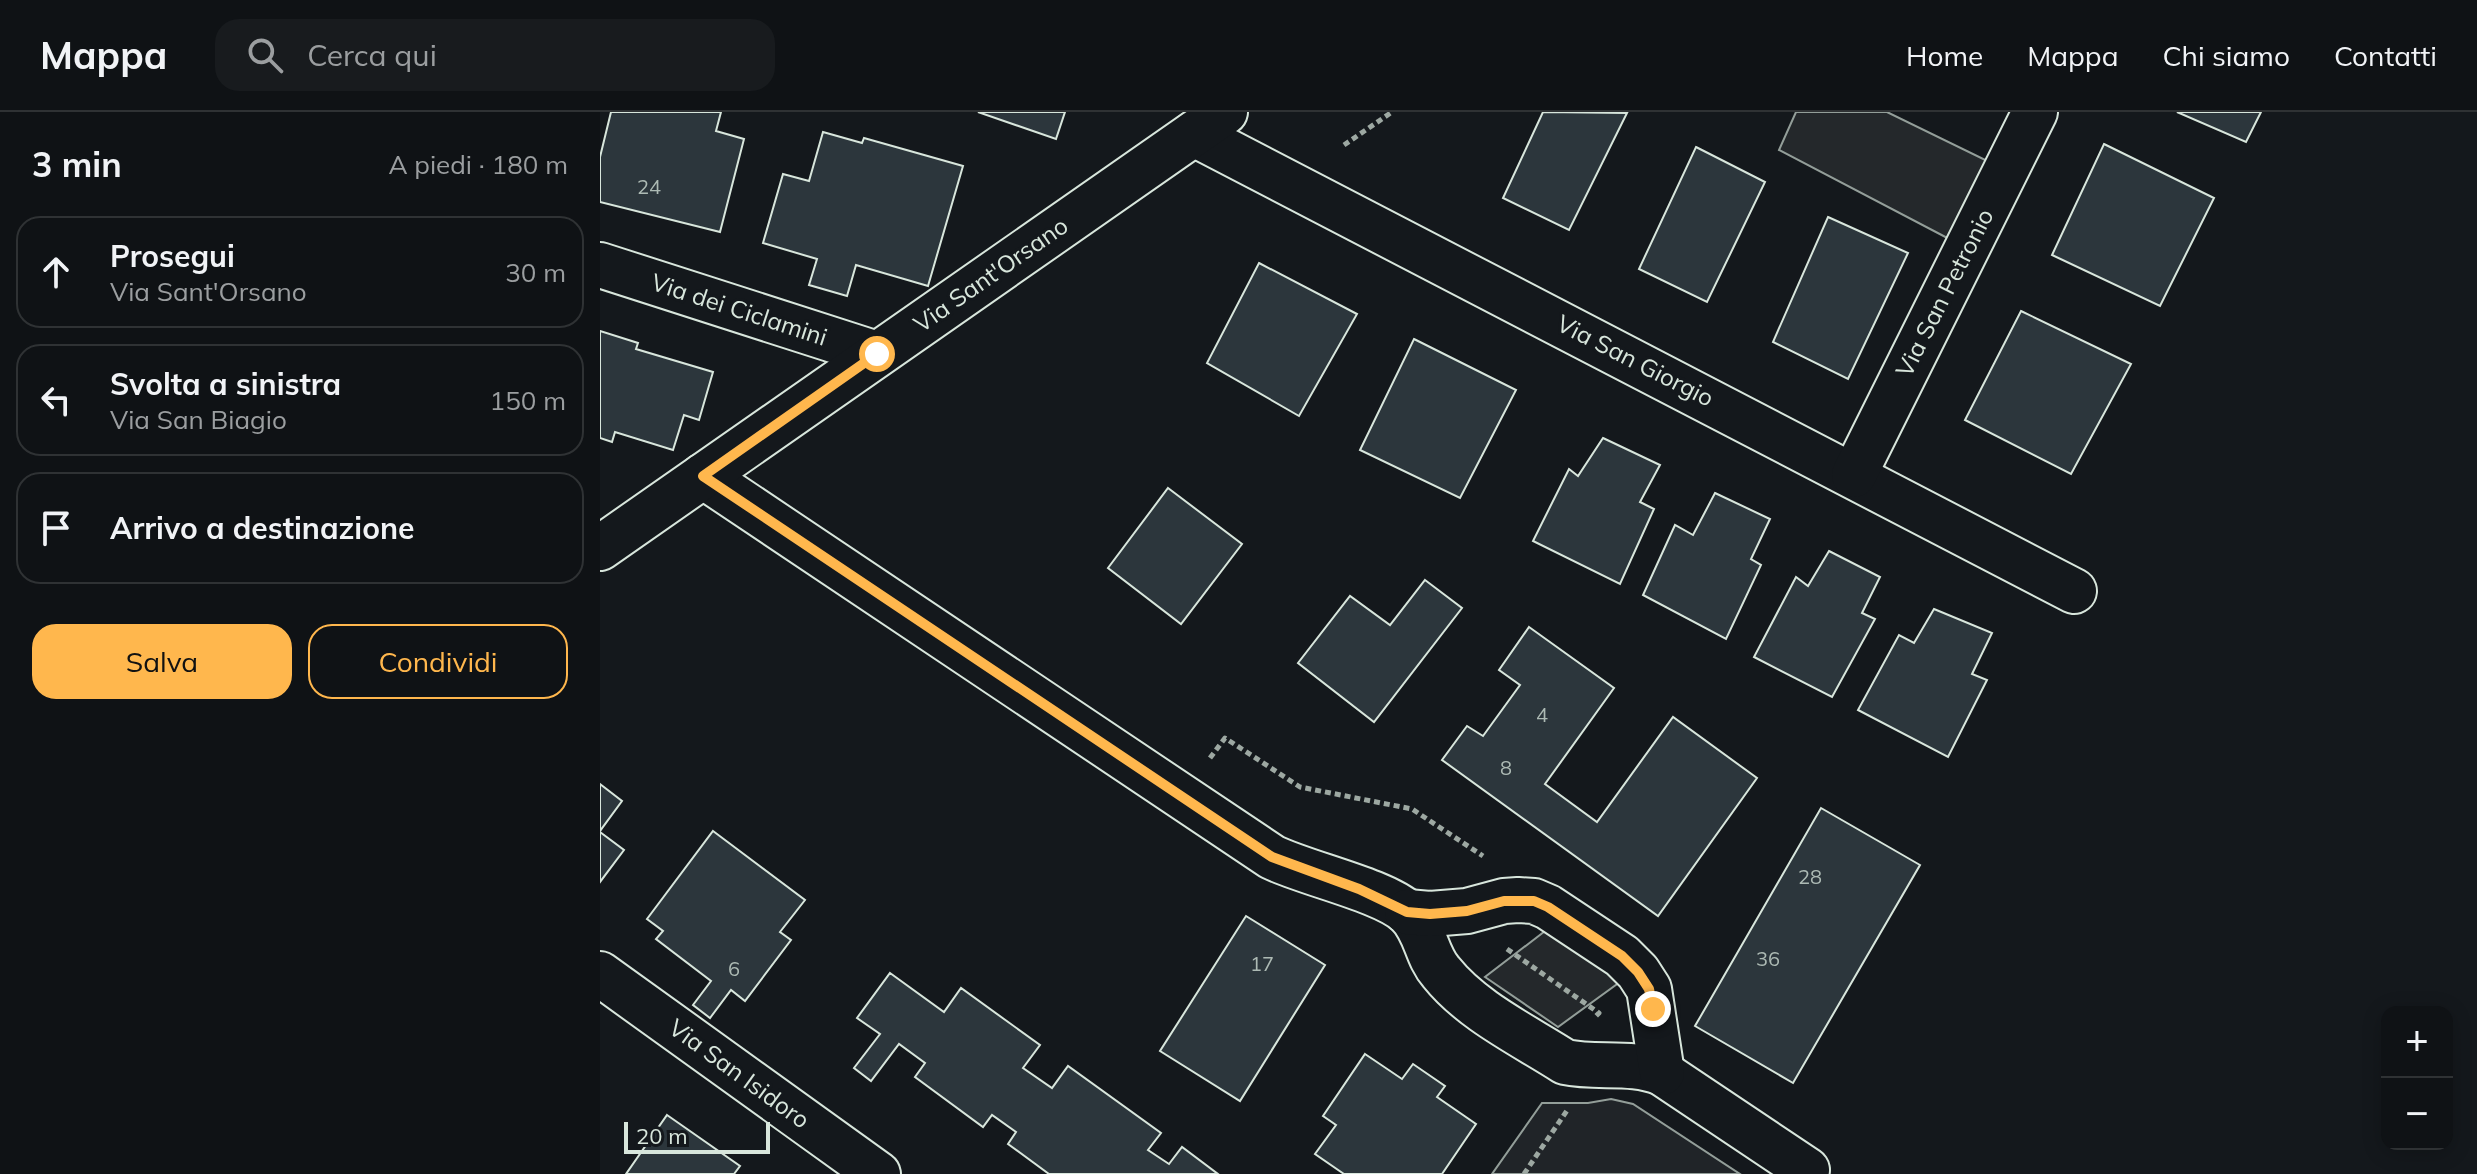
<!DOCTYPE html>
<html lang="it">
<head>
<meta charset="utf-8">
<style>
  body { margin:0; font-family:Mulish,sans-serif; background:#181b1e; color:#f1f3f6 }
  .controls { position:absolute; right:24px; bottom:24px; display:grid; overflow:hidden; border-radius:16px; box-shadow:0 4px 20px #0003 }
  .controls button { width:72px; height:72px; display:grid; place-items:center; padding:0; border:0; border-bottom:2px solid #2f3234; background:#0f1215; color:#f1f3f6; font:40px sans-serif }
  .scale { position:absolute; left:24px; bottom:20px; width:146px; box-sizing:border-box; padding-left:8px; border:4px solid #d8e6dc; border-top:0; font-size:22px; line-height:28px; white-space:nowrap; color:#d8e6dc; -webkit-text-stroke:6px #14181c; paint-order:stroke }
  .stop { position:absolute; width:24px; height:24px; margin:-18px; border:6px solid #ffb74d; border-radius:50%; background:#fff }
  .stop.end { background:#ffb74d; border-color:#fff; box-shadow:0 2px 8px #0008 }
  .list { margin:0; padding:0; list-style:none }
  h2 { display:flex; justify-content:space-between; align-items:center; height:104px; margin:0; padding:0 32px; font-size:34px }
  h2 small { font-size:26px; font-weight:400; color:#9b9ea0 }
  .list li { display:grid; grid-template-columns:52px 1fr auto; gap:24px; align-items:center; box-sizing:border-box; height:112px; margin:0 16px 16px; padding:0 16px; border:2px solid #2f3234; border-radius:24px }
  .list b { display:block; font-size:30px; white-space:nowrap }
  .list p { margin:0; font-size:26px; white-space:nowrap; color:#9b9ea0 }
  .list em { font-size:26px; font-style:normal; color:#9b9ea0 }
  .actions { display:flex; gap:16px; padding:24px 32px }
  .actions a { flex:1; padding:18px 0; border:2px solid #ffb74d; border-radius:24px; text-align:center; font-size:28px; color:#ffb74d }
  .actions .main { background:#ffb74d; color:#111 }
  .icon { flex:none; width:44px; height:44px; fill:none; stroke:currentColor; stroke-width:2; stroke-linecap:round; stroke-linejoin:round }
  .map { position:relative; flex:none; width:1877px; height:1062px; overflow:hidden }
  header { display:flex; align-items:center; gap:48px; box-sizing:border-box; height:112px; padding:0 40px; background:#0f1215; border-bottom:2px solid #2f3234 }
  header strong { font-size:38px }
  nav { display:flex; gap:44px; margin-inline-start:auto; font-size:28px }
  .search { width:560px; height:72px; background:#181b1e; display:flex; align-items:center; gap:20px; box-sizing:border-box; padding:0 28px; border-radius:24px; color:#9b9ea0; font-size:30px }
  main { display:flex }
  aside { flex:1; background:#0f1215 }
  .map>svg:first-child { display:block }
</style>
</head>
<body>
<header>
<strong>Mappa</strong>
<div class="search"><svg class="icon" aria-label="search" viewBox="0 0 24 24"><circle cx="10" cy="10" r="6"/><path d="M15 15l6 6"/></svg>Cerca qui</div>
<nav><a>Home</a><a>Mappa</a><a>Chi siamo</a><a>Contatti</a></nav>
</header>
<main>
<aside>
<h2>3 min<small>A piedi · 180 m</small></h2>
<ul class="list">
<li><svg class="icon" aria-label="ahead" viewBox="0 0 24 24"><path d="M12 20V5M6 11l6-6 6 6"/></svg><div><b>Prosegui</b><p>Via Sant'Orsano</p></div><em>30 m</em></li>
<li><svg class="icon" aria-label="left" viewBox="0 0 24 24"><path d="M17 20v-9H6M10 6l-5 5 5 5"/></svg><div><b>Svolta a sinistra</b><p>Via San Biagio</p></div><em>150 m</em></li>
<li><svg class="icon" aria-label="arrive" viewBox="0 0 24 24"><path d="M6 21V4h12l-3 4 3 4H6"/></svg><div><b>Arrivo a destinazione</b></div></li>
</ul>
<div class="actions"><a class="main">Salva</a><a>Condividi</a></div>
</aside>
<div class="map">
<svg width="1877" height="1062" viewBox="0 0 1877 1062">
  <rect width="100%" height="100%" fill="#14181c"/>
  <!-- green -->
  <path fill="#202428" stroke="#939e99" stroke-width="2" d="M 1011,987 L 1033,992 L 1140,1062 L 892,1062 L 942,991 L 988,991 Z"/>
  <!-- parking -->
  <g fill="#24282b" stroke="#939e99" stroke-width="2">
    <path d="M 1196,0 L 1287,0 L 1412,61 L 1376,141 L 1179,38 Z"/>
    <path d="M 949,816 L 1024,867 L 958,915 L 885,865 Z"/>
  </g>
  <!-- building -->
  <g fill="#2c363c" stroke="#d8e6dc" stroke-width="2">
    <path d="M 11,0 L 121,0 L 116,19 L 144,27 L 120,120 L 0,90 L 0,45 Z"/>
    <path d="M 378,0 L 465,0 L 456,27 Z"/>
    <path d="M 943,0 L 1027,1 L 969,118 L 903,86 Z"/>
    <path d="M 1577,0 L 1661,0 L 1646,30 Z"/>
    <path d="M 223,20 L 262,31 L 264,26 L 363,54 L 328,174 L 256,153 L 247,184 L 209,173 L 217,147 L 163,131 L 183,62 L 209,69 Z"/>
    <path d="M 1504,32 L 1614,86 L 1560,194 L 1452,143 Z"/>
    <path d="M 1096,35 L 1165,70 L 1107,190 L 1039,157 Z"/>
    <path d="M 1228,105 L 1308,141 L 1248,267 L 1173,230 Z"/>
    <path d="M 659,151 L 757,202 L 699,304 L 607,251 Z"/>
    <path d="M 1421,199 L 1531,252 L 1471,362 L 1365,308 Z"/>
    <path d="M 0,219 L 38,231 L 36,237 L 113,260 L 99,308 L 84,303 L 73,338 L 15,320 L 12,330 L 0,326 Z"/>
    <path d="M 814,227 L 916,278 L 860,386 L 760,338 Z"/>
    <path d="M 1003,326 L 1060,353 L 1040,390 L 1054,397 L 1020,472 L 933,429 L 969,357 L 978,364 Z"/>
    <path d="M 568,376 L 642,432 L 581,512 L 508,456 Z"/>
    <path d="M 1115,381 L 1170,407 L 1151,447 L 1161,453 L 1126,527 L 1043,483 L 1075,413 L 1093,423 Z"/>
    <path d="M 1229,439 L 1280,465 L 1262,501 L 1275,507 L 1232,585 L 1154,545 L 1196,465 L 1208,474 Z"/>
    <path d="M 825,468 L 862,496 L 774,610 L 698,551 L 750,484 L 790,513 Z"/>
    <path d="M 1334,497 L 1392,521 L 1372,562 L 1387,568 L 1348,645 L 1258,598 L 1299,523 L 1314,531 Z"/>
    <path d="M 929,515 L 1014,576 L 945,672 L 997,710 L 1073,605 L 1157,666 L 1058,804 L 842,648 L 867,614 L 883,624 L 920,573 L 899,558 Z"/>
    <path d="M 0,672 L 22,689 L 0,719 Z"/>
    <path d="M 1221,696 L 1320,753 L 1193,971 L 1095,914 Z"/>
    <path d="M 113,719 L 205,788 L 180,820 L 191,828 L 145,889 L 131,878 L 110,906 L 93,893 L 111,869 L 56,827 L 63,819 L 47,807 Z"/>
    <path d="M 0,720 L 24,738 L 0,770 Z"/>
    <path d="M 646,804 L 725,853 L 640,989 L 560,939 Z"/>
    <path d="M 290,861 L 344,900 L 361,876 L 440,933 L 423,956 L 452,976 L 468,954 L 561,1021 L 548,1038 L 569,1052 L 582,1035 L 618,1062 L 449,1062 L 408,1032 L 416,1020 L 392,1003 L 383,1015 L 315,965 L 325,951 L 299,932 L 271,969 L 254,956 L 280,922 L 257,906 Z"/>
    <path d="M 765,942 L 802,967 L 813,952 L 845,974 L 837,985 L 876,1012 L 842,1062 L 744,1062 L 715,1042 L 736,1013 L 723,1004 Z"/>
    <path d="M 67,1003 L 140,1054 L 134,1062 L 26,1062 Z"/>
  </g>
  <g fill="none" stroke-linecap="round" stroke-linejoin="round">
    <defs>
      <g id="minor">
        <path d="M 594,22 L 1474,479"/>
        <path d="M 0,153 L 277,242"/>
        <path d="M 1254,363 L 1435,0"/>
        <path d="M 103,364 L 672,745 C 707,762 783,778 808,801 C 826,818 826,843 841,860 C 872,899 923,923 965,950 C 998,957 1031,948 1062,961 L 1207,1058"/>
        <path d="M 0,436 L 625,0"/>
        <path d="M 807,800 L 830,802 L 867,799 L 904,789 L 918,788 L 934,789 L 948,795 L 1022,844 L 1038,860 L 1049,877 L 1062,961"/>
        <path d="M 0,862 L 278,1062"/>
      </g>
    </defs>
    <!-- minor casing -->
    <use href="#minor" stroke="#d8e6dc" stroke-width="48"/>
    <!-- path -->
    <g stroke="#9da8a2" stroke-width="5" stroke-dasharray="6 4" stroke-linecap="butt">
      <path d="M 744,33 L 792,0"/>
      <path d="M 610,646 L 625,626 L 700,675 L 812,697 L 883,744"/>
      <path d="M 907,837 L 999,901 L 995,905"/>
      <path d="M 924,1062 L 968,997"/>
    </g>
    <!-- minor -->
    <use href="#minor" stroke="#14181c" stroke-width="44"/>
  </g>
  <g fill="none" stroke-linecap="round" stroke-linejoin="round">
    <!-- route -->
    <path stroke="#ffb74d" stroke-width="10" d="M 277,242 L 103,364 L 672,745 L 759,777 L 807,800 L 830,802 L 867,799 L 904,789 L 934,789 L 948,795 L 1022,844 L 1038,860 L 1049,877 L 1053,897"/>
  </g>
  <g text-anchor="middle" stroke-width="6" stroke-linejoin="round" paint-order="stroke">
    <!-- number labels -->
    <g font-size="20" fill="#adbab4">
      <text x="49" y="82">24</text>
      <text x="942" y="610">4</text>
      <text x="906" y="663">8</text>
      <text x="1210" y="772">28</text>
      <text x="1168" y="854">36</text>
      <text x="662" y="859">17</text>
      <text x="134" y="864">6</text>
    </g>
    <!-- street labels -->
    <g font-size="24" fill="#d8e6dc" stroke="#14181c">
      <text transform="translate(391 163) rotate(-35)" y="8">Via Sant'Orsano</text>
      <text transform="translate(1345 181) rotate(-63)" y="8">Via San Petronio</text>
      <text transform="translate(139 198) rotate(18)" y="8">Via dei Ciclamini</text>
      <text transform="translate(1035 249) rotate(27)" y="8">Via San Giorgio</text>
      <text transform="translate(139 962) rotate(36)" y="8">Via San Isidoro</text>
    </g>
  </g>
</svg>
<div class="controls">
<button>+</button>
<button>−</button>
</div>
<div class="scale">20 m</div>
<div class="stop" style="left:277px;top:242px"></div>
<div class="stop end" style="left:1053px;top:897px"></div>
</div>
</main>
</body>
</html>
